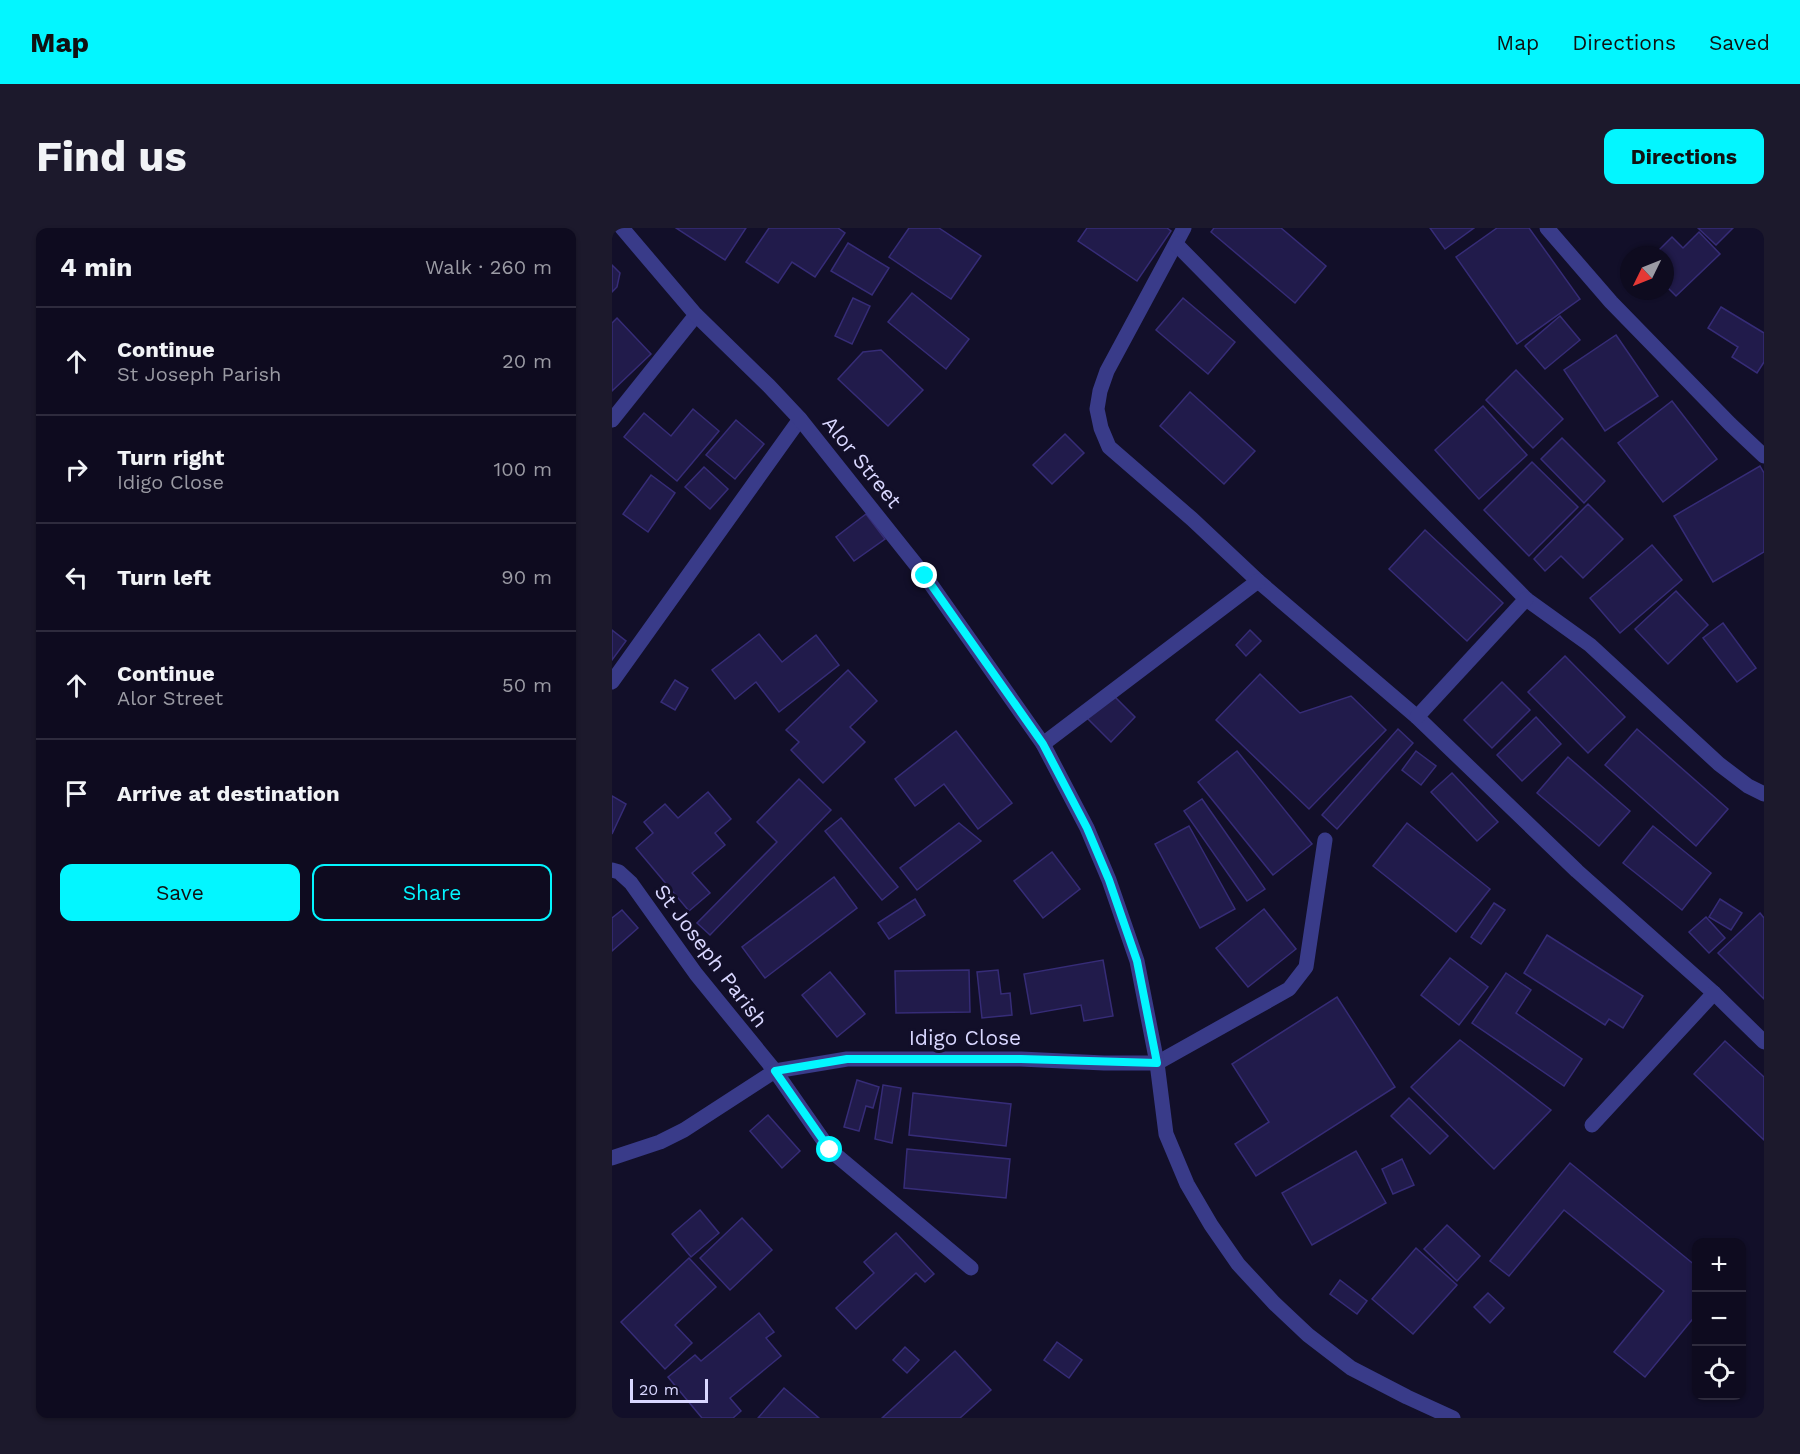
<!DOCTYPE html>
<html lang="en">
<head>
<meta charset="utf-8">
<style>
  body { margin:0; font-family:"Work Sans",sans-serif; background:#1c192c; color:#f1f3f6 }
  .controls { position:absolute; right:18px; bottom:18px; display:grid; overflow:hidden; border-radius:12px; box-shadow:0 2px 4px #0004 }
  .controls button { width:54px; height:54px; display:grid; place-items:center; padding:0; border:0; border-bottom:2px solid #2e2b3d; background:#0e0b1f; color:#f1f3f6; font:30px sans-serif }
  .compass { position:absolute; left:1008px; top:18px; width:54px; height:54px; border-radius:50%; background:#0e0b1f; box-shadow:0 2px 4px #0004; rotate:227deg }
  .scale { position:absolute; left:18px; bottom:15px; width:78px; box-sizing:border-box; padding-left:6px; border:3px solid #d9d7ff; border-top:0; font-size:16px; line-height:21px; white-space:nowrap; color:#d9d7ff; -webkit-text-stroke:4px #120f29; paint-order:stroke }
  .stop { position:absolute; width:18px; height:18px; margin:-14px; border:4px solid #03f6ff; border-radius:50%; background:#fff }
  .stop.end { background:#03f6ff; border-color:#fff; box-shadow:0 2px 6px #0008 }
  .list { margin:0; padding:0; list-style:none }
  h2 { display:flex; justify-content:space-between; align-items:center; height:78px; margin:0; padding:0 24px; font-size:26px }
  h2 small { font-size:20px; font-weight:400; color:#9b9ba4 }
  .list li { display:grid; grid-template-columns:39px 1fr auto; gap:18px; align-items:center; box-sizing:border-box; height:108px; padding:0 24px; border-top:2px solid #2e2b3d }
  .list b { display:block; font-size:22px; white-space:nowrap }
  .list p { margin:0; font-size:20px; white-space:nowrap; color:#9b9ba4 }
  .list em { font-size:20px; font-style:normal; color:#9b9ba4 }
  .actions { display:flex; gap:12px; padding:18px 24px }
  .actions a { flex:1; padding:14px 0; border:2px solid #03f6ff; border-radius:12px; text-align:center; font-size:21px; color:#03f6ff }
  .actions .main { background:#03f6ff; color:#111 }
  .icon { flex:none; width:33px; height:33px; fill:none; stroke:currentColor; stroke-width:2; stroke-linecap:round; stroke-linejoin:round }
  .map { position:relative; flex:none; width:1152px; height:1190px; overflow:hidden; border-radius:12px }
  header { display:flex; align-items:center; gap:36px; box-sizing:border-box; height:84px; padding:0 30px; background:#03f6ff; color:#111 }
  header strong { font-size:28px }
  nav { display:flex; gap:33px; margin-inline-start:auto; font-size:21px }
  .intro { display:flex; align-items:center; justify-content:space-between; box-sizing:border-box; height:144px; padding:0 36px }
  h1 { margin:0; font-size:42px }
  .button { padding:15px 27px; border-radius:12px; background:#03f6ff; color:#111; font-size:21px; font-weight:700 }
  main { display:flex; gap:36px; padding:0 36px }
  aside { flex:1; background:#0e0b1f; border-radius:12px; box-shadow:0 2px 4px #0004 }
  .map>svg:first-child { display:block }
</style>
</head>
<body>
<header>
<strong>Map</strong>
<nav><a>Map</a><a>Directions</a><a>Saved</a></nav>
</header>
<div class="intro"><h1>Find us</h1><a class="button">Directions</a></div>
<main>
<aside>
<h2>4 min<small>Walk · 260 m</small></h2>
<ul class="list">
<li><svg class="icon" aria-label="ahead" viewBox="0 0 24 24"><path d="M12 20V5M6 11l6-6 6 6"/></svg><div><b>Continue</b><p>St Joseph Parish</p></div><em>20 m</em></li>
<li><svg class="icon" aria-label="right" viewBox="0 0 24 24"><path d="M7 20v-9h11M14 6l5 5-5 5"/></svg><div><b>Turn right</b><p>Idigo Close</p></div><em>100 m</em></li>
<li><svg class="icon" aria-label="left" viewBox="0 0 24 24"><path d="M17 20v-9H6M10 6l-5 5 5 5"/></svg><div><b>Turn left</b></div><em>90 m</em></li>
<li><svg class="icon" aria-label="ahead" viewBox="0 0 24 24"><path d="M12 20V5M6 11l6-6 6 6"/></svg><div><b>Continue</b><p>Alor Street</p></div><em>50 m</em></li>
<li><svg class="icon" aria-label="arrive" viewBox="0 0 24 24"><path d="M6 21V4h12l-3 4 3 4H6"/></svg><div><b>Arrive at destination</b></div></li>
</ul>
<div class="actions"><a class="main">Save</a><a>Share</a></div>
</aside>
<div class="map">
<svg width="1152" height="1190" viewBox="0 0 1152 1190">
  <rect width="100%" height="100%" fill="#120f29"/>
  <!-- building -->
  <g fill="#211b4b" stroke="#362c77" stroke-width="1.5">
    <path d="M 64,0 L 134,0 L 113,32 Z"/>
    <path d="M 157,0 L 226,0 L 233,5 L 203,49 L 180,34 L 166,55 L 134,34 Z"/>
    <path d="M 297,0 L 327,0 L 369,28 L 339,71 L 277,29 Z"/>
    <path d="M 475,0 L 555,0 L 559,3 L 525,53 L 466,13 Z"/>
    <path d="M 602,0 L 669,0 L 714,38 L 683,75 L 599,4 Z"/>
    <path d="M 818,0 L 862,0 L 833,21 Z"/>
    <path d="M 885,0 L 917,0 L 968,71 L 905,116 L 844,29 Z"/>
    <path d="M 1086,0 L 1121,0 L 1104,17 Z"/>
    <path d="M 1087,4 L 1108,26 L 1064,68 L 1053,57 L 1053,27 L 1042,27 L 1060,9 L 1071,20 Z"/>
    <path d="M 236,15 L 277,40 L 260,67 L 219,43 Z"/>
    <path d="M 0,37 L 8,45 L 5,59 L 0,64 Z"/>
    <path d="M 300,65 L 357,111 L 334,141 L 276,94 Z"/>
    <path d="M 241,70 L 258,78 L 240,116 L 223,108 Z"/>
    <path d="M 571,70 L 623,114 L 596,146 L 544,102 Z"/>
    <path d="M 1109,79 L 1152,105 L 1152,134 L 1145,145 L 1120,129 L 1126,119 L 1096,100 Z"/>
    <path d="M 948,88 L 968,112 L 933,141 L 913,118 Z"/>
    <path d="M 5,90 L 39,126 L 0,163 L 0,95 Z"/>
    <path d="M 1004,107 L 1046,168 L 993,203 L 952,142 Z"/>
    <path d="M 269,122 L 311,162 L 276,198 L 226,151 L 251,124 Z"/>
    <path d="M 904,142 L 951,191 L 921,220 L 874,172 Z"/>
    <path d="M 578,164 L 643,223 L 612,256 L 548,198 Z"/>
    <path d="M 1060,173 L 1105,231 L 1051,274 L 1006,215 Z"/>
    <path d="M 871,178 L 915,227 L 867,271 L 823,222 Z"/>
    <path d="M 81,181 L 107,203 L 65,253 L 12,209 L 32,185 L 59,208 Z"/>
    <path d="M 124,192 L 152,216 L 123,251 L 94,227 Z"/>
    <path d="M 453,206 L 472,225 L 440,256 L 421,237 Z"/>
    <path d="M 950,210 L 993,253 L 972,275 L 929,231 Z"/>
    <path d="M 920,234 L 966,279 L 917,328 L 872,282 Z"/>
    <path d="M 1148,238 L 1152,245 L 1152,324 L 1101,354 L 1062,288 Z"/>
    <path d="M 92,239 L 116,261 L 98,281 L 73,259 Z"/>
    <path d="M 39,247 L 63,265 L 36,304 L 11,286 Z"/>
    <path d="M 976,276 L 1011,311 L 971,350 L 949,328 L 933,343 L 922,331 Z"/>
    <path d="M 254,286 L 273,311 L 242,333 L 224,309 Z"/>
    <path d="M 813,302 L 891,375 L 855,413 L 777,341 Z"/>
    <path d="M 1040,317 L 1070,352 L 1008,405 L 978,370 Z"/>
    <path d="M 1064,363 L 1096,397 L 1056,436 L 1023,401 Z"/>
    <path d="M 1111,395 L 1144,440 L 1125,454 L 1091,410 Z"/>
    <path d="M 0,402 L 14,413 L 0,432 Z"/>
    <path d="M 638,402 L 649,413 L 634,428 L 624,417 Z"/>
    <path d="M 147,406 L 170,434 L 204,407 L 227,437 L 167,484 L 144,454 L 123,471 L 100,442 Z"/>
    <path d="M 953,428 L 1013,489 L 976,525 L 916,464 Z"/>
    <path d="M 236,442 L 265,473 L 238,499 L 253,514 L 211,555 L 179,522 L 187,514 L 174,502 Z"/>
    <path d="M 648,446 L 688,485 L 739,468 L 774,502 L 697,581 L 604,492 Z"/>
    <path d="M 63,452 L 76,460 L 63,482 L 49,474 Z"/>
    <path d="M 890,454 L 918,482 L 880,520 L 852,492 Z"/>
    <path d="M 499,465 L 523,489 L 499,514 L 475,490 Z"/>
    <path d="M 924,489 L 949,516 L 910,553 L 885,527 Z"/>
    <path d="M 786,501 L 801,515 L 725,601 L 710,587 Z"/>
    <path d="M 1025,501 L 1116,581 L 1084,618 L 993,537 Z"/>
    <path d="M 344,503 L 400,575 L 366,601 L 332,556 L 303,578 L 283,551 Z"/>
    <path d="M 625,523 L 700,616 L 661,647 L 586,554 Z"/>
    <path d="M 804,523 L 824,538 L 809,557 L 790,542 Z"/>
    <path d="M 956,529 L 1018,583 L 987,618 L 925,565 Z"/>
    <path d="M 840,545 L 886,594 L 865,613 L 819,564 Z"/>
    <path d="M 187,551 L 219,582 L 98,707 L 85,695 L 165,614 L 145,594 Z"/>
    <path d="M 96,564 L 119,591 L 103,605 L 113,617 L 80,645 L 98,665 L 77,683 L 24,620 L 41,605 L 32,594 L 53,576 L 66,590 Z"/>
    <path d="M 0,568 L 14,576 L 0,606 Z"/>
    <path d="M 590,571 L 653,661 L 635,673 L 572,583 Z"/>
    <path d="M 229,590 L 286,659 L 270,672 L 213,603 Z"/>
    <path d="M 347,595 L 369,613 L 305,662 L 288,640 Z"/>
    <path d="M 795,595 L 878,661 L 844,704 L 761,638 Z"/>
    <path d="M 577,598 L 623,681 L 588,700 L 543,616 Z"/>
    <path d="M 1041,598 L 1099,645 L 1070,682 L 1011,635 Z"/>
    <path d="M 440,624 L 468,661 L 431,690 L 402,653 Z"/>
    <path d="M 222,649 L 245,680 L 153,750 L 130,719 Z"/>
    <path d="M 303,671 L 313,687 L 277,711 L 266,695 Z"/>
    <path d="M 1108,671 L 1130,685 L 1119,702 L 1097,689 Z"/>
    <path d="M 882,675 L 893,682 L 869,716 L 859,709 Z"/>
    <path d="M 652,681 L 684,721 L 636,759 L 604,720 Z"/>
    <path d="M 10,682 L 26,700 L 0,723 L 0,690 Z"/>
    <path d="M 1148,685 L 1152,690 L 1152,771 L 1106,725 Z"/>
    <path d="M 1094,689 L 1113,710 L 1097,725 L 1077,704 Z"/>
    <path d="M 935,707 L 1031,768 L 1011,800 L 997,791 L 993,797 L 912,745 Z"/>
    <path d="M 838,730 L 876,759 L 847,797 L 809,767 Z"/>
    <path d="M 491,732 L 501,788 L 472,793 L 469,777 L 419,786 L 412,746 Z"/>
    <path d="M 357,742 L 358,784 L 284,785 L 283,743 Z"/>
    <path d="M 386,742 L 389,766 L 398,765 L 400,787 L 370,790 L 365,744 Z"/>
    <path d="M 218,744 L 253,786 L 225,809 L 190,767 Z"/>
    <path d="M 894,745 L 919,762 L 904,785 L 970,831 L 952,858 L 860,795 Z"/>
    <path d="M 725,769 L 783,859 L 644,948 L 623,916 L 657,894 L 620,836 Z"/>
    <path d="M 848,812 L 939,882 L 882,941 L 799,859 Z"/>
    <path d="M 1113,813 L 1152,849 L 1152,912 L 1082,846 Z"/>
    <path d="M 245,852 L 267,859 L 261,880 L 254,878 L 247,903 L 232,899 Z"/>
    <path d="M 271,857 L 289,860 L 280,915 L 263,911 Z"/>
    <path d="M 301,865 L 399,876 L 394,918 L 297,907 Z"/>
    <path d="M 797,870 L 836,908 L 818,926 L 779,888 Z"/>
    <path d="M 156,887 L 188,923 L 170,940 L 138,903 Z"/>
    <path d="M 295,921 L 398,931 L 394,970 L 292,960 Z"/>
    <path d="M 744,923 L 774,975 L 700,1017 L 670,965 Z"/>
    <path d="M 790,931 L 802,957 L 781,966 L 770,941 Z"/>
    <path d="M 958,935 L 1084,1038 L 1084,1087 L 1033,1149 L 1002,1124 L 1052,1063 L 952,982 L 897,1048 L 878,1033 Z"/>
    <path d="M 88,982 L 107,1005 L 79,1029 L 60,1006 Z"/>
    <path d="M 130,990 L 160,1022 L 118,1062 L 88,1030 Z"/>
    <path d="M 835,997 L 868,1028 L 845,1053 L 812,1021 Z"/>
    <path d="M 284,1005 L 322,1046 L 313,1054 L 304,1045 L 244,1101 L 224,1080 L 262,1045 L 252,1034 Z"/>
    <path d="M 804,1020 L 845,1057 L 801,1106 L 760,1071 Z"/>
    <path d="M 77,1030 L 104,1059 L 63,1097 L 80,1115 L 53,1141 L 9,1094 Z"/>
    <path d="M 728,1052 L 755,1073 L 745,1086 L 718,1066 Z"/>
    <path d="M 876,1065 L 892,1080 L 878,1095 L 862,1079 Z"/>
    <path d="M 147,1085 L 162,1104 L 154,1110 L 169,1128 L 118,1170 L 129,1183 L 121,1190 L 90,1190 L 56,1149 L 83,1127 L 89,1133 Z"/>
    <path d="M 445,1114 L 470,1132 L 457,1150 L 432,1132 Z"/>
    <path d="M 293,1119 L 307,1132 L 295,1145 L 281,1132 Z"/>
    <path d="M 343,1123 L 379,1162 L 348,1190 L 270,1190 Z"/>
    <path d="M 172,1160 L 207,1190 L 146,1190 Z"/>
  </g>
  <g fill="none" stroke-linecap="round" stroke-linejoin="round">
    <!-- minor -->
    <g stroke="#393b89" stroke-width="15">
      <path d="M 572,0 L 495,143 L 488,163 L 485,181 L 489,200 L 497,219 L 580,291 L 646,353 L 805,489 L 965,643 L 1102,765 L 1152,814"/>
      <path d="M 935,0 L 999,74 L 1118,196 L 1152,228"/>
      <path d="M 564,16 L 914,371 L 978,417 L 1107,536 L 1136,558 L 1152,566"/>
      <path d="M 0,192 L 84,87"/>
      <path d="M 0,454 L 188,191"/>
      <path d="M 805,489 L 914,371"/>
      <path d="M 431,516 L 646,353"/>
      <path d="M 0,642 L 7,644 L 19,655 L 84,746 L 163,843 L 218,922 L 359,1040"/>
      <path d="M 980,897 L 1102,765"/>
      <path d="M 0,930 L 48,914 L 72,902 L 163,843 L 235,831 L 409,831 L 492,835 L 545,835 L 677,761 L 694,739 L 713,612"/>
    </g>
    <!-- tertiary -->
    <path stroke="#393b89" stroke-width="15" d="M 10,0 L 84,87 L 157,158 L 188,191 L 313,348 L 431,516 L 475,600 L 497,652 L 525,733 L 545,835 L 554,906 L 575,956 L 599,997 L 626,1036 L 662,1075 L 696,1107 L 739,1140 L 795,1169 L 841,1190"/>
  </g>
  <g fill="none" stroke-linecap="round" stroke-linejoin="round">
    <!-- route -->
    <path stroke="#03f6ff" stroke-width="8" d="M 218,922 L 163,843 L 235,831 L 409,831 L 545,835 L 525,733 L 497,652 L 475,600 L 431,516 L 313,348"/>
  </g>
  <g text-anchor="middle" stroke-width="6" stroke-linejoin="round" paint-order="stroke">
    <!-- street labels -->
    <g font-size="21" fill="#d9d7ff" stroke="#120f29">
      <text transform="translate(250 234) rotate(51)" y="7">Alor Street</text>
      <text transform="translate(99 728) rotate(53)" y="7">St Joseph Parish</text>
      <text x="353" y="817">Idigo Close</text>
    </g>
  </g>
</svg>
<div class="controls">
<button>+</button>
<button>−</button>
<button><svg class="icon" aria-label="locate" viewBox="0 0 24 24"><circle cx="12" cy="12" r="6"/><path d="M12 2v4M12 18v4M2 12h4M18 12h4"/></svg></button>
</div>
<svg class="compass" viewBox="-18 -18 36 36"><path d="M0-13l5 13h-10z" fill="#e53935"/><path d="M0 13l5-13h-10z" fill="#9b9ba4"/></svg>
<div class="scale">20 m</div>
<div class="stop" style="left:218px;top:922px"></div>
<div class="stop end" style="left:313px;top:348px"></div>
</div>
</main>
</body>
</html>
